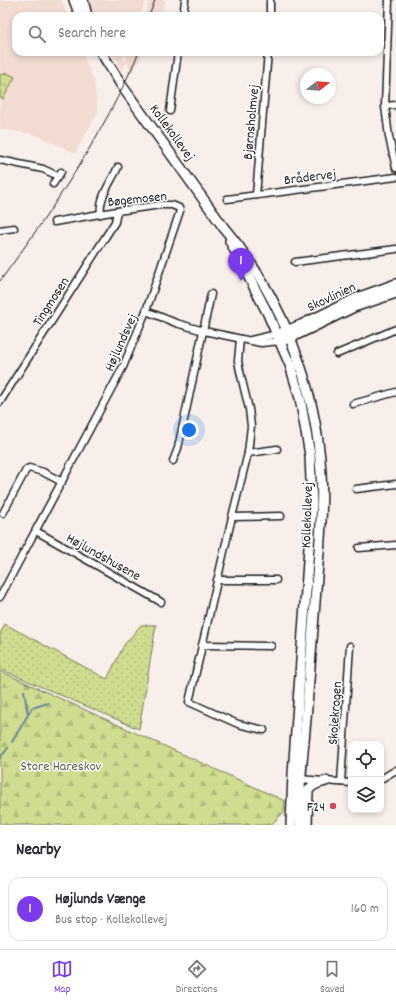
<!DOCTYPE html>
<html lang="en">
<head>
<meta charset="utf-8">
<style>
  body { margin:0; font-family:Dekko,sans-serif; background:#f2f2f3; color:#2b2b33 }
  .controls { position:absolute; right:12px; bottom:12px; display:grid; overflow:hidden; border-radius:8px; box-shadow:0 2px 6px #0003 }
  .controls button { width:36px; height:36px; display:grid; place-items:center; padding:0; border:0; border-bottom:1px solid #e1e1e2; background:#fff; color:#2b2b33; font:20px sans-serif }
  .compass { position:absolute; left:300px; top:68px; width:36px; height:36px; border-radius:50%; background:#fff; box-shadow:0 2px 6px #0003; rotate:73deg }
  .you { position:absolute; left:189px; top:430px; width:14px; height:14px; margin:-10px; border:3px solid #fff; border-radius:50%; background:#1a73e8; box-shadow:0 0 0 6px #1a73e833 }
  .badge { display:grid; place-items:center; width:26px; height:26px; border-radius:50%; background:#7c3aed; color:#fff; font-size:13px; font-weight:700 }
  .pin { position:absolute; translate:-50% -33px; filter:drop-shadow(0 1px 2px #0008) }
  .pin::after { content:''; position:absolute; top:21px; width:14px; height:12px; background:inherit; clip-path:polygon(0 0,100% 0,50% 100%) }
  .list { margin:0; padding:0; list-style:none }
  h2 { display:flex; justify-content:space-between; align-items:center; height:52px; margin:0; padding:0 16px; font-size:17px }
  h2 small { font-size:13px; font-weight:400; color:#7c7c81 }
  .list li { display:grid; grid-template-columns:26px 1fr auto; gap:12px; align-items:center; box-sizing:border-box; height:64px; margin:0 8px 8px; padding:0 8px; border:1px solid #e1e1e2; border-radius:12px }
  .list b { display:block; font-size:15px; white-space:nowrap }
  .list p { margin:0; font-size:13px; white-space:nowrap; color:#7c7c81 }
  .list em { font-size:13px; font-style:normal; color:#7c7c81 }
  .icon { flex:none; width:22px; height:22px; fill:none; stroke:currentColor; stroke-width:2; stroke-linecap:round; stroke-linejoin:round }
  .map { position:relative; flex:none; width:396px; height:825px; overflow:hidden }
  .search { position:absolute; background:#fff; box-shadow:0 2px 6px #0003; left:12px; right:12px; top:12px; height:44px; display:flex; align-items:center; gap:10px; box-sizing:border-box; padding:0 14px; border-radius:12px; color:#7c7c81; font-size:15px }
  .sheet { height:124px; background:#fff }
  nav { display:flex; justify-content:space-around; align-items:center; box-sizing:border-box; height:56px; border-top:1px solid #e1e1e2; background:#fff; font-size:11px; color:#7c7c81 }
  nav a { display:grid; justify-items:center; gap:2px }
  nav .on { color:#7c3aed }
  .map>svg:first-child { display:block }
</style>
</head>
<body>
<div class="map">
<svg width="396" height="825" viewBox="0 0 396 825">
  <defs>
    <pattern id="grass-dots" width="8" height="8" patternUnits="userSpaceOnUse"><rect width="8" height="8" fill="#d0dc8f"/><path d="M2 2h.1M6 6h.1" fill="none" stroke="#b2bc7b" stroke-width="1.8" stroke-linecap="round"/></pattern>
    <pattern id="forest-firs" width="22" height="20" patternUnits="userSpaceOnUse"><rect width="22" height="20" fill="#d0dc8f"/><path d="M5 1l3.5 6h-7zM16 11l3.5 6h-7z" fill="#b2bc7b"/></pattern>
    <pattern id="park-tufts" width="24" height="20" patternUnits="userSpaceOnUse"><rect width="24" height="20" fill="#d0dc8f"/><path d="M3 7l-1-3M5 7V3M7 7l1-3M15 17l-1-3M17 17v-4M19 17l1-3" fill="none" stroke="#b2bc7b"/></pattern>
  </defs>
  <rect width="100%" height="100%" fill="#f9efea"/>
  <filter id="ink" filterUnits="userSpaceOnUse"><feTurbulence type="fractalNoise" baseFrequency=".025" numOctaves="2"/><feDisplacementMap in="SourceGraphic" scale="8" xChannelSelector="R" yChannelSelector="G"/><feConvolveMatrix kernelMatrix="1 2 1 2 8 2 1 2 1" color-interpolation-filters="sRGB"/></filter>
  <g filter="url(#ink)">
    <!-- built -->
    <g fill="#f2dbd1">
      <path d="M 0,0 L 61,0 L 67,16 L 16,16 L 16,52 L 82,52 L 94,81 L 98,112 L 75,153 L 36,135 L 0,129 Z"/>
      <path d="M 89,0 L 146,0 L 140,16 L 94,16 Z"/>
      <path d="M 150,0 L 166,0 L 160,16 L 144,16 Z"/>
      <path d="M 110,52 L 124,52 L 122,58 L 125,62 L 129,52 L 143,52 L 133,72 L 126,63 L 121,70 L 117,63 L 118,61 Z"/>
    </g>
    <!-- grass -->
    <path fill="url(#grass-dots)" stroke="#767c56" d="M 5,624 L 107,679 L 124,645 L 141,625 L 156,625 L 139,729 L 0,669 L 0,634 Z"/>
    <!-- forest -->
    <path fill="url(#forest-firs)" stroke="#767c56" d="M 0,671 L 285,801 L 284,812 L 271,825 L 0,825 Z"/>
    <!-- park -->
    <path fill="url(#park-tufts)" stroke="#767c56" d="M 7,73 L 15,77 L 3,99 L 0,97 L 0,75 Z"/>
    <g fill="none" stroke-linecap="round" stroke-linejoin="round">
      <!-- stream -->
      <g stroke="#64859d" stroke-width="2">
        <path d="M 24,691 L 28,714"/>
        <path d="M 12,742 L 32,708 L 48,703"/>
        <path d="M 0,758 L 8,748"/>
      </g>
      <defs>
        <g id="street">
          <path d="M 389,0 L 385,106 L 389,137 L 396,168"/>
          <path d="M 183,16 L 185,0"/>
          <path d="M 270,16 L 270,0"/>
          <path d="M 385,106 L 396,105"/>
          <path d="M 170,111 L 178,52"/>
          <path d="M 0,160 L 43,169 L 58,176"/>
          <path d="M 53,184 L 61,172"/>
          <path d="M 256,195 L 268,52"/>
          <path d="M 227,199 L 396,177"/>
          <path d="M 101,214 C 98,198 112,181 118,167"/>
          <path d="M 0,230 L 14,228"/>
          <path d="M 295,262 L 396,249"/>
          <path d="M 146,311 L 176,323 L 204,331 L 261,343 L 281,341"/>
          <path d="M 240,339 L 238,361 L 241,376 L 249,409 L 251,426 L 248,453 L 232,517 L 189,702 L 238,724 L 264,730"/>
          <path d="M 251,340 L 277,334"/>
          <path d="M 337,354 L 396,329"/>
          <path d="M 0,402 L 115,222 L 117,211"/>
          <path d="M 353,404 L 396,392"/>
          <path d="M 248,453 L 277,449"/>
          <path d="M 173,461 L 178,448 L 211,294"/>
          <path d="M 356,489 L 396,484"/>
          <path d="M 3,513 L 26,470 L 29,468 L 43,472 L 62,482"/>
          <path d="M 232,517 L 281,516"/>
          <path d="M 36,531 L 161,602"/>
          <path d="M 359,548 L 396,545"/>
          <path d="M 217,580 L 276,580"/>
          <path d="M 0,597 L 123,367 L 146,311 L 180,211 L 179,208 L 172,205 L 161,205 L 117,211 L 54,222"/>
          <path d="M 202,645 L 271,646"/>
          <path d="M 298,779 L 351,783"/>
          <path d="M 381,779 L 396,770"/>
          <path d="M 341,782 L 350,646"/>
        </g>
        <g id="secondary">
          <path d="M 74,0 L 80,16"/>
          <path d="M 83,0 L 87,16"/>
          <path d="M 101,52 L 122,86 L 224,228 C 281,295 316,385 321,473 C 323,507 320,542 317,576 C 313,624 310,671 306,719 C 303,754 298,790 300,825"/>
          <path d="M 230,241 L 268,314 L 290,365 L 300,398 L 310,455 L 312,505 L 293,774 L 291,825"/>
          <path d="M 281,333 L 301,325 L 357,298 L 396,284"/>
          <path d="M 284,340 L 290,338 L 354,307 L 396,293"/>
          <path d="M 307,825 L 308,791 C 312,784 319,783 326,781"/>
        </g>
      </defs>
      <!-- street casing -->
      <use href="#street" stroke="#1c1c1c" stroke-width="9"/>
      <!-- secondary casing -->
      <use href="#secondary" stroke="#1c1c1c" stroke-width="12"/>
      <!-- street -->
      <use href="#street" stroke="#fff" stroke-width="6"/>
      <!-- secondary -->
      <use href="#secondary" stroke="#fff" stroke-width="9"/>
      <!-- tram -->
      <g stroke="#1c1c1c" stroke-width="1">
        <path d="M 149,16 L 155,0"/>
        <path d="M 0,281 C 53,209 103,135 139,52"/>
      </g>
    </g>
  </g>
  <!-- markers -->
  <circle fill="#d1495b" stroke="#fff" stroke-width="1.5" cx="333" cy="806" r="4"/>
  <g text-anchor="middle" stroke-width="3" stroke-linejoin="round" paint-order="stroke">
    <!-- street labels -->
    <g font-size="14" fill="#1c1c1c" stroke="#fff">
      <text transform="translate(250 122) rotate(-85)" y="5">Bjørnsholmvej</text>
      <text transform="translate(173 132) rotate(54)" y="5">Kollekollevej</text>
      <text transform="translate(310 176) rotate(-7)" y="5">Brådervej</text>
      <text transform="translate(137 198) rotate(-6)" y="5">Bøgemosen</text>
      <text transform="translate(331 296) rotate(-25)" y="5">Skovlinien</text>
      <text transform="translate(50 301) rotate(-57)" y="5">Tingmosen</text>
      <text transform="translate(120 342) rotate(-66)" y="5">Højlundsvej</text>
      <text transform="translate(306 515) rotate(-88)" y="5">Kollekollevej</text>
      <text transform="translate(104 556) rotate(29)" y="5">Højlundshusene</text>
      <text transform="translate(334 713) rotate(-86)" y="5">Skolekrogen</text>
    </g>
    <!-- park labels -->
    <g font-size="14" fill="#5b5f44" stroke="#fff">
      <text x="61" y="770">Store Hareskov</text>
    </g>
    <!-- poi labels -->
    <g font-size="14" fill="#1c1c1c" stroke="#fff" text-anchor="end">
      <text x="325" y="811">F24</text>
    </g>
  </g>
</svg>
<div class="controls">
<button><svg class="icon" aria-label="locate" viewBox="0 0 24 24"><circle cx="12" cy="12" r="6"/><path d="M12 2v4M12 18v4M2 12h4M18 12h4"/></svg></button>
<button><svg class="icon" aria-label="layers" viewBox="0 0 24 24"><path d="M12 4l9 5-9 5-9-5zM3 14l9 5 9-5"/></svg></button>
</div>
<svg class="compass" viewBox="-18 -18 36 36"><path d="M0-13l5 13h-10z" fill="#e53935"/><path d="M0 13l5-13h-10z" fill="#7c7c81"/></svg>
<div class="you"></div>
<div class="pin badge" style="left:241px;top:281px">1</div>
<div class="search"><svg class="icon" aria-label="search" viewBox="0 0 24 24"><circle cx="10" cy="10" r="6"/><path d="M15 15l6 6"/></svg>Search here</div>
</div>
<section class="sheet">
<h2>Nearby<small></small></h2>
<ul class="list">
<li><span class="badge">1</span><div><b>Højlunds Vænge</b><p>Bus stop · Kollekollevej</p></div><em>160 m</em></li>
</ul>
</section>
<nav>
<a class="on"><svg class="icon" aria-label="map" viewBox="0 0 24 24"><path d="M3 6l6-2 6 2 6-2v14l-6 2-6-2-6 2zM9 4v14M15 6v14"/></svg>Map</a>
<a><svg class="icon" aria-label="directions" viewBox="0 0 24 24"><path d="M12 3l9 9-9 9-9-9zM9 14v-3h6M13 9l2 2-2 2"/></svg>Directions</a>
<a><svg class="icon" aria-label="saved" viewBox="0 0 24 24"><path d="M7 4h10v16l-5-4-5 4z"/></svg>Saved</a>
</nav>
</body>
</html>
